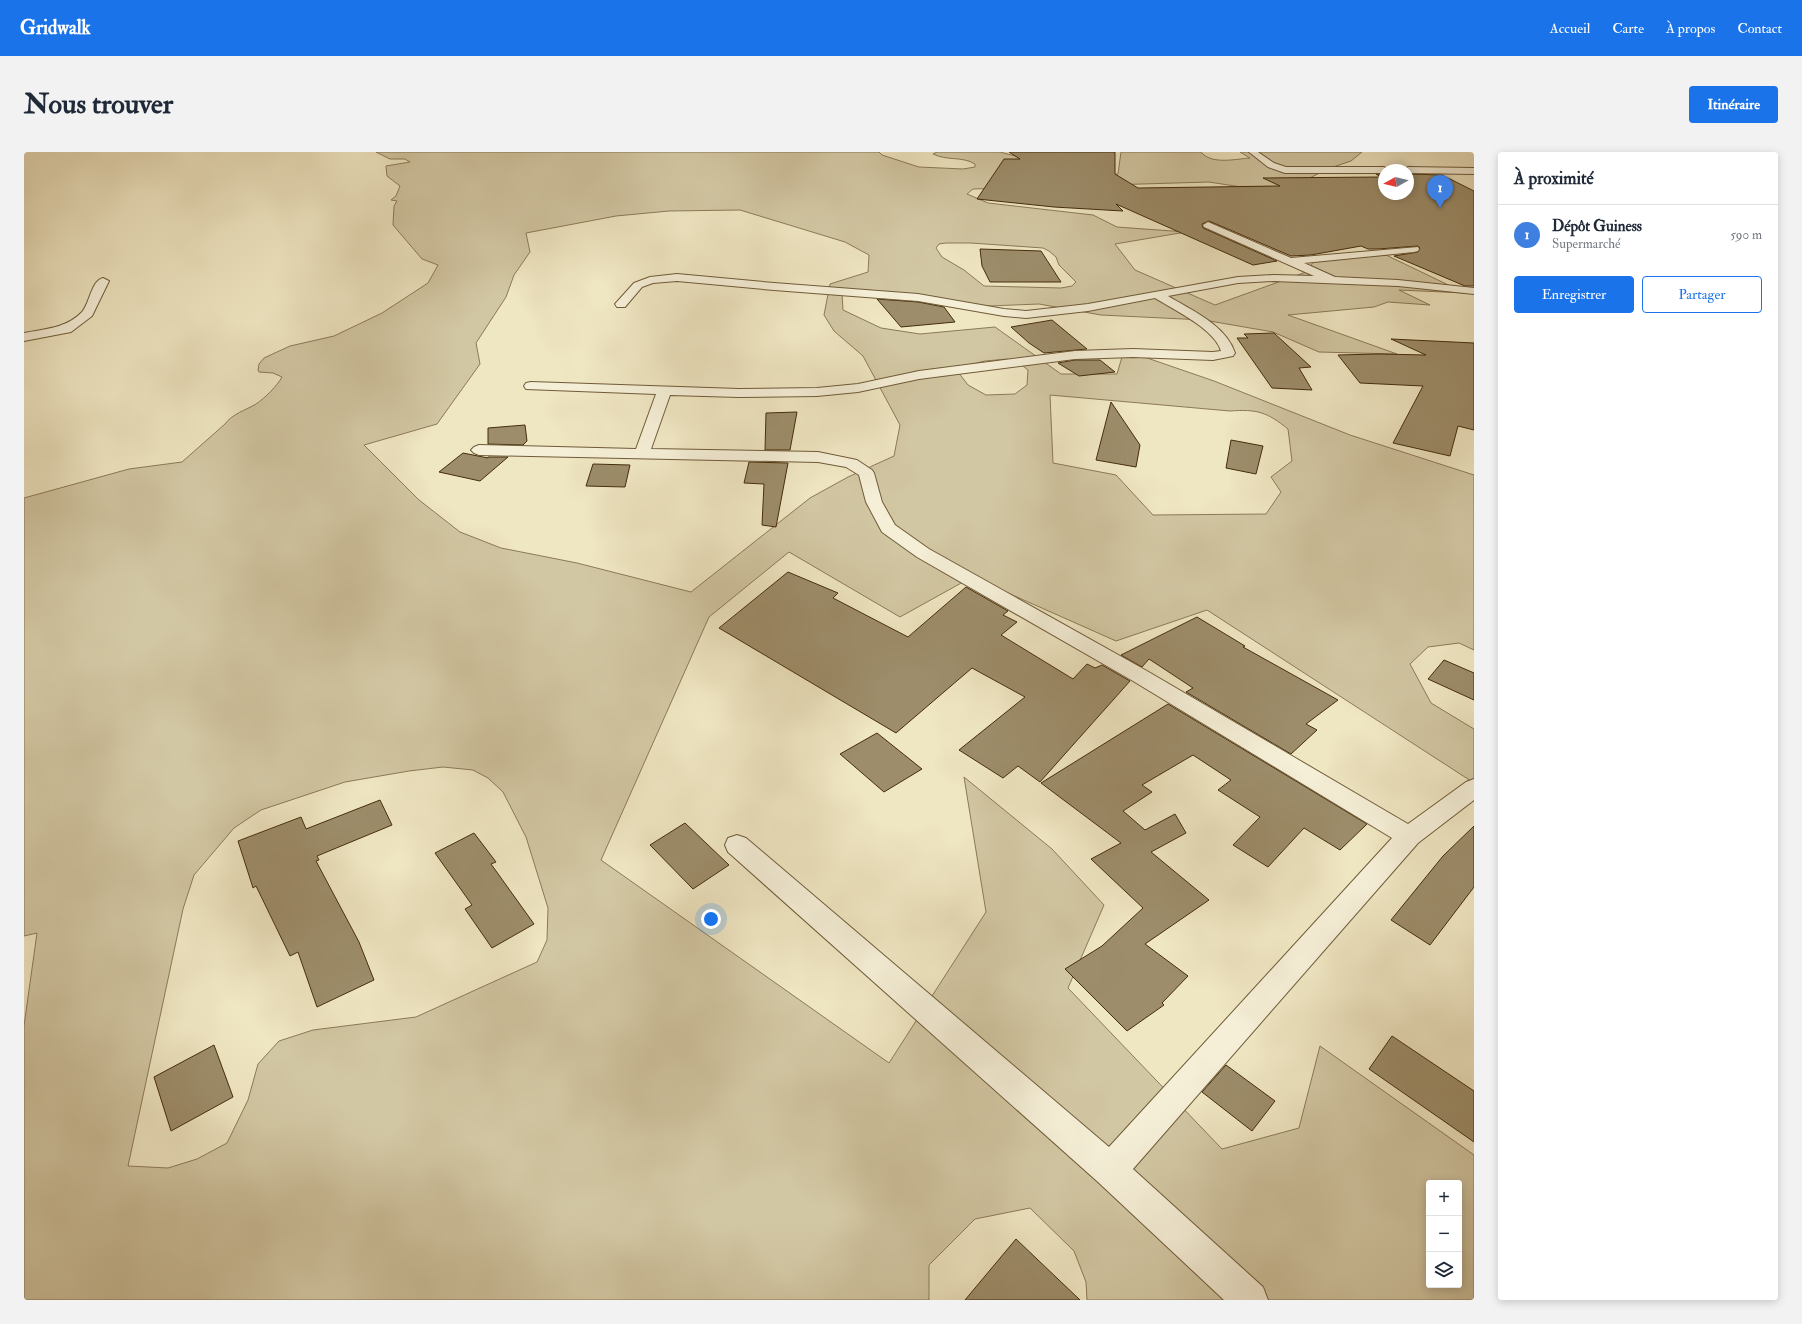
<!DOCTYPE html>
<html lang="fr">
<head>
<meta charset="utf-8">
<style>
  body { margin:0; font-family:"IM FELL Double Pica",serif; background:#f2f2f3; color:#1f2937 }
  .controls { position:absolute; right:12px; bottom:12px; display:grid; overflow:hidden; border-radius:4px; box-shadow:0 2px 10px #0003 }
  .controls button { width:36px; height:36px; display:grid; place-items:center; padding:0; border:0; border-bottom:1px solid #e0e1e3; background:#fff; color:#1f2937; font:20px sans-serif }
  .compass { position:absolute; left:1354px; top:12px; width:36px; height:36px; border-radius:50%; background:#fff; box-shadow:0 2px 10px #0003; rotate:262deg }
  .you { position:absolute; left:687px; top:767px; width:14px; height:14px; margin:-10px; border:3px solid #fff; border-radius:50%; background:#1a73e8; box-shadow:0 0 0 6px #1a73e833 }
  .badge { display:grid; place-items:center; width:26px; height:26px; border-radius:50%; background:#1a73e8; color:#fff; font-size:13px; font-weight:700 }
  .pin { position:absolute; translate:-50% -33px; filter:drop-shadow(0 1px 2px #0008) }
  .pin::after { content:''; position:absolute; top:21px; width:14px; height:12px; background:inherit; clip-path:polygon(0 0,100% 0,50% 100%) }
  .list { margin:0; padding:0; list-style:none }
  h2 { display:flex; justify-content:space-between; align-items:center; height:52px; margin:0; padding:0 16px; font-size:17px }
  h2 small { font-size:13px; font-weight:400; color:#747a83 }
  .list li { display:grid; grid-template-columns:26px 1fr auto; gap:12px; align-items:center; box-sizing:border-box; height:60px; padding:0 16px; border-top:1px solid #e0e1e3 }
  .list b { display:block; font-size:15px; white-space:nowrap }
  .list p { margin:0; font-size:13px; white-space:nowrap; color:#747a83 }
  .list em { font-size:13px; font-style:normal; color:#747a83 }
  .actions { display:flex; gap:8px; padding:12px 16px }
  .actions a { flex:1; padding:9px 0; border:1px solid #1a73e8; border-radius:4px; text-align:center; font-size:14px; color:#1a73e8 }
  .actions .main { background:#1a73e8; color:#fff }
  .icon { flex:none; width:22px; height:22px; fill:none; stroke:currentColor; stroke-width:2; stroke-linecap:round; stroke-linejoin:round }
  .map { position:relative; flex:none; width:1450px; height:1148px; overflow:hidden; border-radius:4px }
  header { display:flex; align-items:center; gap:24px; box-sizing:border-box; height:56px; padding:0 20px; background:#1a73e8; color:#fff }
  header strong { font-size:19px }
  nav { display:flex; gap:22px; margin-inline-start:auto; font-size:14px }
  .intro { display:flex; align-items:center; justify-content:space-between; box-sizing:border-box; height:96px; padding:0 24px }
  h1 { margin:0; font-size:28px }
  .button { padding:10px 18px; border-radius:4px; background:#1a73e8; color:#fff; font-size:14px; font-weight:700 }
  main { display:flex; gap:24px; padding:0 24px }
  aside { flex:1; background:#fff; border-radius:4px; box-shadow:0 2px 10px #0003 }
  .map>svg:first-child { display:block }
</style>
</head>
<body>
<header>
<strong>Gridwalk</strong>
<nav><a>Accueil</a><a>Carte</a><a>À propos</a><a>Contact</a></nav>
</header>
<div class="intro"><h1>Nous trouver</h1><a class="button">Itinéraire</a></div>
<main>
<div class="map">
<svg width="1450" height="1148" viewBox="0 0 1450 1148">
  <rect width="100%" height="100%" fill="#efe6c2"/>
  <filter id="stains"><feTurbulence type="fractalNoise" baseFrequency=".005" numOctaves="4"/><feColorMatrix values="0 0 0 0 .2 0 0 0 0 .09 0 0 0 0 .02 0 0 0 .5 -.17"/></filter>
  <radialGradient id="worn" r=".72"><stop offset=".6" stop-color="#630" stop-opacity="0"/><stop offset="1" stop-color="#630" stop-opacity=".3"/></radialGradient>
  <!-- green -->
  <path fill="#d2c7a3" stroke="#8c7a57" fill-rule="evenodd" d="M 352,0 L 855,0 L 858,3 L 895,15 L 939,17 L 951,15 L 951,12 C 938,4 923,9 909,2 L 913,0 L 976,0 L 991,4 L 1000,4 L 1040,25 L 1094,22 L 1097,0 L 1177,0 C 1187,13 1212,7 1226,6 L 1216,0 L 1338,0 L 1327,9 L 1303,17 L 1284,27 L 1243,39 L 1185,30 L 949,37 L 943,42 L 964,51 L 1069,63 L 1093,75 L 1162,80 L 1091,92 L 1111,118 L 1191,153 L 1282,120 L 1290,109 L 1362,103 L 1441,141 L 1375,138 L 1406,153 L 1364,150 L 1350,155 L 1264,163 L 1373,202 L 1295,200 L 1249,180 L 1180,168 L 1077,163 L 1015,152 L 965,154 L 818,142 L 819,158 L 857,176 L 896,182 L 971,175 L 1037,222 L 1093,222 L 1100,198 L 1190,229 L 1326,283 L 1450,323 L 1450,498 L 1435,491 L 1404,495 L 1386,512 L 1407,551 L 1450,577 L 1450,631 L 1183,458 L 1092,489 L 948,425 L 876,465 L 765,400 L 685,465 L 577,708 L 865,911 L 962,760 L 940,625 L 1028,697 L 1080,753 L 1044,836 L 1198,997 L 1275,976 L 1296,894 L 1450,1003 L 1450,1148 L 1063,1148 L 1062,1130 L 1050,1099 L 1006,1056 L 951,1067 L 905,1113 L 905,1148 L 0,1148 L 0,874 L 13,781 L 0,784 L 0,346 L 105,317 L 158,310 L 201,272 C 208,262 222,258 232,252 C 241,246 253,234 258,225 L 249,221 L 235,220 L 234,218 L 235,212 L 240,206 L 266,194 L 310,184 L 358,161 L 404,131 L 414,113 L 398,107 L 369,73 L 370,54 L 373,49 L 367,48 L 372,44 L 376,34 L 363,24 L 362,14 L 386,10 L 381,7 L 366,7 ZM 716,58 L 821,90 L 845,103 L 844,120 L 806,132 L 800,163 L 810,179 L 839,204 L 876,273 L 870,304 L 824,325 L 786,346 L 667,440 L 553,411 L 477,396 L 436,380 L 395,348 L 340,293 L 413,272 L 456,212 L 452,191 L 482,145 L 490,123 L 506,100 L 502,81 L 592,64 L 645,59 ZM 922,91 L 947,91 L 1019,96 L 1025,99 L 1032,105 L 1035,113 L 1052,130 L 1048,134 L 1037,136 L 960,134 L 940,118 L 918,105 L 912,96 L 915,92 ZM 983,207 L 999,214 L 1004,218 L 1003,233 L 991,242 L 962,243 L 944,233 L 931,216 L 961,209 ZM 1026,243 L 1206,259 C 1233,257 1243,260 1264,277 L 1268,309 L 1247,325 L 1257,340 L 1242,362 L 1129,363 L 1092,323 L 1029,311 ZM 419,615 L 449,618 L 464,626 L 479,640 L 502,685 L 524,756 L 523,788 L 513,810 L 392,865 L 289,878 L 255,889 L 234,912 L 224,948 L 203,991 L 173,1007 L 144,1016 L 104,1014 L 159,757 L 170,723 L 210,676 L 237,658 L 321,630 L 385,619 ZM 1405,1031 L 1435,1031 L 1435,1133 L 1405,1133 Z"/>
  <!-- building -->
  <g fill="#9d8d6a" stroke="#452d0b">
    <path d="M 985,0 L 1091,0 L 1091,22 L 1114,36 L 1256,34 L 1239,26 L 1357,25 L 1352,22 L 1360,22 L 1360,42 L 1384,42 L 1384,22 L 1418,23 L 1450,39 L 1450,134 L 1441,134 L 1370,104 L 1394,100 L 1396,96 L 1394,94 L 1354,97 L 1344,97 L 1337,94 L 1287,103 L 1267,104 L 1185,69 L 1178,72 L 1179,76 L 1253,109 L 1229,113 L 1092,52 L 1099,59 L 1030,55 L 953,47 L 980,7 L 996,7 Z"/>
    <path d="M 956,97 L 1017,99 L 1037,130 L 966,130 L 958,114 Z"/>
    <path d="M 853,147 L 894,150 L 920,155 L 931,170 L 877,175 Z"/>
    <path d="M 1028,168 L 1063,197 L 1020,201 L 1005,191 L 987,175 Z"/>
    <path d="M 1250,181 L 1287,215 L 1275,216 L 1288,238 L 1248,236 L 1213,186 L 1224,186 L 1220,182 Z"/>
    <path d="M 1367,187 L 1450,191 L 1450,278 L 1434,274 L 1426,304 L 1369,291 L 1399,234 L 1336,231 L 1314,203 L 1355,202 L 1402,203 Z"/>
    <path d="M 1051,208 L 1076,208 L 1091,220 L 1055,224 L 1034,211 Z"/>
    <path d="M 1087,250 L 1116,293 L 1112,315 L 1072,308 Z"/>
    <path d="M 773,260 L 766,298 L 741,298 L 742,261 Z"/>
    <path d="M 501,273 L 503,289 L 499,293 L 464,292 L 464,276 Z"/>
    <path d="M 1207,288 L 1239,294 L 1232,322 L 1202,316 Z"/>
    <path d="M 439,301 L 464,306 L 464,305 L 484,305 L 456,329 L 415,320 Z"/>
    <path d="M 725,310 L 764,311 L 752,375 L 738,373 L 740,332 L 720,331 Z"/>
    <path d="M 569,312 L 606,313 L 601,335 L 562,334 Z"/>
    <path d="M 764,420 L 814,441 L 809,446 L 884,485 L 942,435 L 984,459 L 979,463 L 993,470 L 977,483 L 1049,527 L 1063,512 L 1071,516 L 1078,513 L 1106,529 L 1016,630 L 994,614 L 979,626 L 935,598 L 1001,545 L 948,516 L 872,581 L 695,476 Z"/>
    <path d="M 1173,465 L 1221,494 L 1219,495 L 1314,548 L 1282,572 L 1293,578 L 1267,602 L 1162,540 L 1169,536 L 1125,507 L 1118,515 L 1097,503 Z"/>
    <path d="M 1420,508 L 1450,521 L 1450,548 L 1404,527 Z"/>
    <path d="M 1144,552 L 1343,672 L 1316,698 L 1280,676 L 1244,715 L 1209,693 L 1236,665 L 1194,638 L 1207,628 L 1169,603 L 1118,633 L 1128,640 L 1099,659 L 1121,678 L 1151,662 L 1162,681 L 1127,700 L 1185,748 L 1121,792 L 1164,824 L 1138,851 L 1140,853 L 1103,879 L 1041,817 L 1078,794 L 1119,756 L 1067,707 L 1097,691 L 1017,631 Z"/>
    <path d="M 853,581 L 898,617 L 860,640 L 816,602 Z"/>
    <path d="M 356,648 L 368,673 L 293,704 L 295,708 L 292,709 L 335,790 L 350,828 L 293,855 L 274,800 L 266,804 L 232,734 L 229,736 L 214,689 L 277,665 L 282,677 Z"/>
    <path d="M 661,671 L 705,713 L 669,737 L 626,693 Z"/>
    <path d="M 1450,674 L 1450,735 L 1406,793 L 1367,768 L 1419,704 Z"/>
    <path d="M 450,681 L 472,710 L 467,712 L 510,772 L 468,796 L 441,757 L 448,753 L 411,701 Z"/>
    <path d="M 1368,884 L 1450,939 L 1450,990 L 1345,917 Z"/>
    <path d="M 190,893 L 209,945 L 147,979 L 130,925 Z"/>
    <path d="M 1202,913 L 1251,949 L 1228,979 L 1178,940 Z"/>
    <path d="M 992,1087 L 1056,1148 L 941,1148 Z"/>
  </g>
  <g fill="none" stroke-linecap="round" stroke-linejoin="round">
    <defs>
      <g id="street">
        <path d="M 1225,0 L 1234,0 L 1250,11 L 1262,15 L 1360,15 L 1364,18 L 1360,18 L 1360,21 L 1261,21 L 1244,15 Z"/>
        <path d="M 1384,15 L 1450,16 L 1450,22 L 1384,21 L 1384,18 L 1380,18 Z"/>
        <path d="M 1184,70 L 1267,106 L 1394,95 L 1395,97 L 1394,99 L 1390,100 L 1280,111 L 1311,125 L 1374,128 L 1450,136 L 1450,142 L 1374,134 L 1250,129 L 1214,131 L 1144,144 C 1167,158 1202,173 1211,201 L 1209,204 L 1189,208 L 1109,205 L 1051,207 L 895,227 L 834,240 L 793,244 L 715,245 L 646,243 L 627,297 L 794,300 L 833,308 L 848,318 L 850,321 L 858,350 L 871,373 L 905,397 L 1123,519 L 1384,672 L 1442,630 L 1450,627 L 1450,648 L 1394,691 L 1109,1017 L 1239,1135 L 1244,1148 L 1200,1148 L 1074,1030 L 704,700 L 701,693 L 704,686 L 713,683 L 722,686 L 1085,995 L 1368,686 L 1109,529 L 893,405 L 858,380 L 842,350 L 835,323 L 822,315 L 794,310 L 455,303 L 450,301 L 447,298 L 450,295 L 455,293 L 612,297 L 632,242 L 502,237 L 500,234 L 502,231 L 507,230 L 715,237 L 793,236 L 834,232 L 895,219 L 1051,199 L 1109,197 L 1189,200 L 1197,199 C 1191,177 1150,158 1131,146 L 1064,159 L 1002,166 L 980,164 L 894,149 L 750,138 L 653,129 L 629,131 L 618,135 L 601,155 L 593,155 L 591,152 L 610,131 L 626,125 L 653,122 L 750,131 L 894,142 L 980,157 L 1002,159 L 1064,152 L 1214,125 L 1250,123 L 1290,124 L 1180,75 L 1179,73 Z"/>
        <path d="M 79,126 L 85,129 L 68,164 L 47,180 L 0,189 L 0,181 C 21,177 43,176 58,160 C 66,151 67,129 79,126 Z"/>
      </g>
    </defs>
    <!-- street casing -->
    <use href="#street" stroke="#705b39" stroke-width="2"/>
    <!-- street -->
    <use href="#street" fill="#f5efd7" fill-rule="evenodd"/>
  </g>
  <rect width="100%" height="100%" filter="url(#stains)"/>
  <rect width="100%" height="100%" fill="url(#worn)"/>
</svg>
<div class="controls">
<button>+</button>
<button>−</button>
<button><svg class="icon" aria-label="layers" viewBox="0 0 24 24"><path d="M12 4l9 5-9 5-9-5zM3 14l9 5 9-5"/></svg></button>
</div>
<svg class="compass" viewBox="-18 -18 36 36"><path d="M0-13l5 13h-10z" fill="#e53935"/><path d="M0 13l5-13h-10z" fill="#747a83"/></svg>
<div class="you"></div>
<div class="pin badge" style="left:1416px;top:56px;background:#3f7fe0">1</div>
</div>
<aside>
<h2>À proximité<small></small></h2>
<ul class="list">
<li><span class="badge" style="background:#3f7fe0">1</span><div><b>Dépôt Guiness</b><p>Supermarché</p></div><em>590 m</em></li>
</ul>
<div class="actions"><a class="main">Enregistrer</a><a>Partager</a></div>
</aside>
</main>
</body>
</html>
